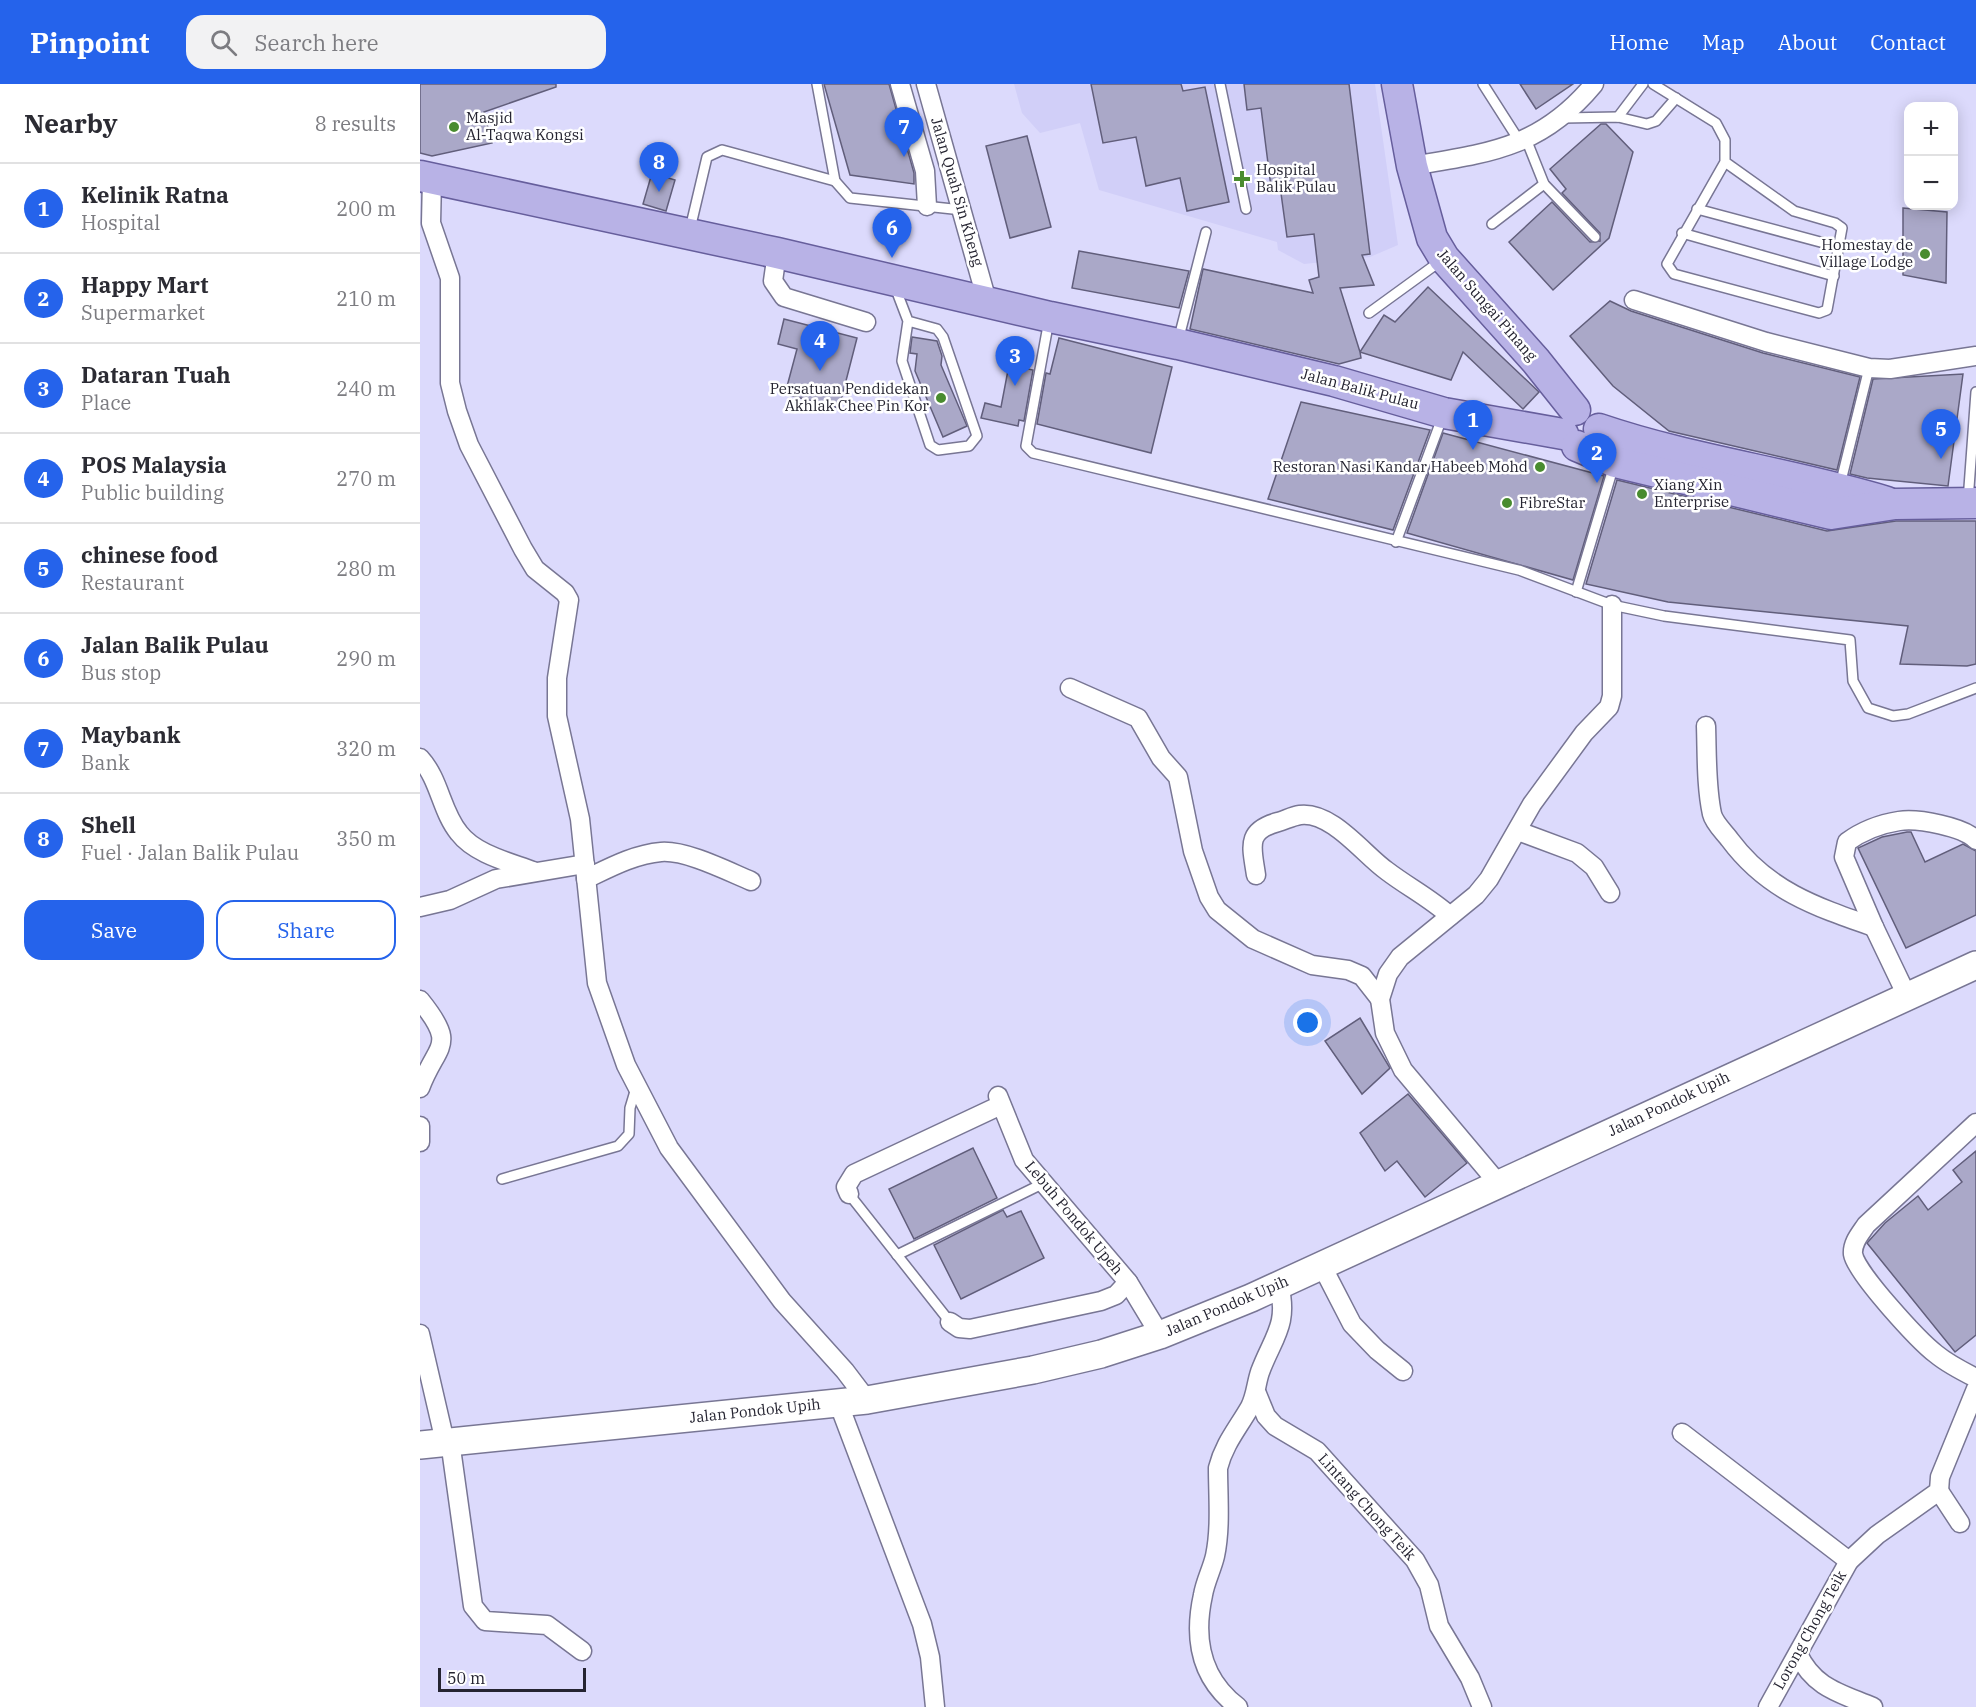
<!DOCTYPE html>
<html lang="en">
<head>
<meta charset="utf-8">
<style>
  body { margin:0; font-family:"IBM Plex Serif",serif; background:#f2f2f3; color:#2b2b33 }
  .controls { position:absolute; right:18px; top:18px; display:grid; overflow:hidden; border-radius:12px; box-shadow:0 3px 15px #0003 }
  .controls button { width:54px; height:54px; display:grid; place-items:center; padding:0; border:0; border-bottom:2px solid #e1e1e2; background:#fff; color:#2b2b33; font:30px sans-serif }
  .scale { position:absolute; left:18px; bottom:15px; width:148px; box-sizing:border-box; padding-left:6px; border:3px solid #252431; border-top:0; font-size:16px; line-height:21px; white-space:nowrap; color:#252431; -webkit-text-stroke:4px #fff; paint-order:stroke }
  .you { position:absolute; left:888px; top:939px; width:21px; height:21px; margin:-15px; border:4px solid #fff; border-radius:50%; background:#1a73e8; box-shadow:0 0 0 9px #1a73e833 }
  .badge { display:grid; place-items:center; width:39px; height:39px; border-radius:50%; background:#2563eb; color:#fff; font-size:20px; font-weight:700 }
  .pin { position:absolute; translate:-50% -50px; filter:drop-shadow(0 2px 3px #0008) }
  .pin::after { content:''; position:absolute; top:32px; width:21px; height:18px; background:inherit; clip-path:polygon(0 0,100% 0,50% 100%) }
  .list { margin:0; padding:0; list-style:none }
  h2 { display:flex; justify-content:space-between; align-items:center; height:78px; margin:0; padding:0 24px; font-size:26px }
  h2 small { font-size:20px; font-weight:400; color:#7c7c81 }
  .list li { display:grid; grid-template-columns:39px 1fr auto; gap:18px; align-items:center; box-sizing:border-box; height:90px; padding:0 24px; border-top:2px solid #e1e1e2 }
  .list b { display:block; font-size:22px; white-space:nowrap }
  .list p { margin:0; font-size:20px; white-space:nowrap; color:#7c7c81 }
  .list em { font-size:20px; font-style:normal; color:#7c7c81 }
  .actions { display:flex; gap:12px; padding:18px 24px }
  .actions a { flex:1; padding:14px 0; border:2px solid #2563eb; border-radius:18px; text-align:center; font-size:21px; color:#2563eb }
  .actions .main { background:#2563eb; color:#fff }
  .icon { flex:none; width:33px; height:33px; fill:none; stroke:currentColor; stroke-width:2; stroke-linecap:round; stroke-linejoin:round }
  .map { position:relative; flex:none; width:1556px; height:1623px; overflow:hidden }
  header { display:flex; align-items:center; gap:36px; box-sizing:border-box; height:84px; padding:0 30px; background:#2563eb; color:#fff }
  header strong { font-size:28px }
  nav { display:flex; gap:33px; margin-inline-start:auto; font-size:21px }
  .search { width:420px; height:54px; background:#f2f2f3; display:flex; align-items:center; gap:15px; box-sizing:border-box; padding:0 21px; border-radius:18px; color:#7c7c81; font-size:22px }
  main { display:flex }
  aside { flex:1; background:#fff }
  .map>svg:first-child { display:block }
</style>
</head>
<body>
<header>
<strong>Pinpoint</strong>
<div class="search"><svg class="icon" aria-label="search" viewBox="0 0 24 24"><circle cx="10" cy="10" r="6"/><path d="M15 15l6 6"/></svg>Search here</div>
<nav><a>Home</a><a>Map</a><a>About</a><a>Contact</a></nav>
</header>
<main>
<aside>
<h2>Nearby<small>8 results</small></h2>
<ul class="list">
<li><span class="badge">1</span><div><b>Kelinik Ratna</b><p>Hospital</p></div><em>200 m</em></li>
<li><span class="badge">2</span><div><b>Happy Mart</b><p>Supermarket</p></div><em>210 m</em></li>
<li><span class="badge">3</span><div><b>Dataran Tuah</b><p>Place</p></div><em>240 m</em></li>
<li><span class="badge">4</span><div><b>POS Malaysia</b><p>Public building</p></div><em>270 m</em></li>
<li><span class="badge">5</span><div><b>chinese food</b><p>Restaurant</p></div><em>280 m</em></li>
<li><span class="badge">6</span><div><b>Jalan Balik Pulau</b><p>Bus stop</p></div><em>290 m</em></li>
<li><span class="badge">7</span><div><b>Maybank</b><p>Bank</p></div><em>320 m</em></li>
<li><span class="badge">8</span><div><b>Shell</b><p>Fuel · Jalan Balik Pulau</p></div><em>350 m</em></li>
</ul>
<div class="actions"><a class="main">Save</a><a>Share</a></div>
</aside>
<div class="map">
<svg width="1556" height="1623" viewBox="0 0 1556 1623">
  <rect width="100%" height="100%" fill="#dcdafc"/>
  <!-- built -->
  <path fill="#d1cff8" d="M 594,0 L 955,0 L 978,161 L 950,173 L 884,180 L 858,166 L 857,158 L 679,106 L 660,39 L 620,49 L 602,29 Z"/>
  <!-- building -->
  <g fill="#aaa8c8" stroke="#615e7b" stroke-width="1.5">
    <path d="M 0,0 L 136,0 L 136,3 L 64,28 L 72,59 L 12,72 L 0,69 Z"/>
    <path d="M 404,0 L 469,0 L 494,89 L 494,100 L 430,91 Z"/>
    <path d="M 671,0 L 761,0 L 763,7 L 785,3 L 809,118 L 767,127 L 760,94 L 726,102 L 716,53 L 683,59 Z"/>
    <path d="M 824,0 L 929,0 L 950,170 L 942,171 L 954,201 L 920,204 L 940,268 L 964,231 L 975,238 L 1008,203 L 1119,308 L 1103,325 L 1043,268 L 1031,296 L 940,268 L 941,274 L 919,280 L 770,245 L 783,185 L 893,209 L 889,196 L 899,193 L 894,150 L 867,153 L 860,102 L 851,103 L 841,24 L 827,26 Z"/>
    <path d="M 1100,0 L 1153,0 L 1116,25 Z"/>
    <path d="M 1181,40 L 1186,40 L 1213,68 L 1189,154 L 1133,206 L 1089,158 L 1132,118 L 1170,158 L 1180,157 L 1180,149 L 1142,109 L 1146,105 L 1130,85 Z"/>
    <path d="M 607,52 L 631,143 L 590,154 L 566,62 Z"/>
    <path d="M 232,89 L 255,96 L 246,127 L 223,120 Z"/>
    <path d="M 1483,124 L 1527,128 L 1526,199 L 1483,191 Z"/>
    <path d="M 659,167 L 769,187 L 759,224 L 652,204 Z"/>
    <path d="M 1190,217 L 1211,227 L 1343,269 L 1440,293 L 1417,386 L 1249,347 L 1193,302 L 1150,252 Z"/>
    <path d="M 364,235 L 437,254 L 419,324 L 365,310 L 377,265 L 358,260 Z"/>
    <path d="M 492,253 L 517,257 L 522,272 L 521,281 L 547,342 L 523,353 L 495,287 L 497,270 L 490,269 Z"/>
    <path d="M 639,254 L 752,283 L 731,369 L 617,340 L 626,289 L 630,290 Z"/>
    <path d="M 589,281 L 613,286 L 604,337 L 599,336 L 598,342 L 561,334 L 565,319 L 581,323 Z"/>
    <path d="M 1543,290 L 1528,402 L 1447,394 L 1430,390 L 1453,295 Z"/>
    <path d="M 881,318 L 1010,346 L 973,446 L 848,415 Z"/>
    <path d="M 1023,349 L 1184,392 L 1153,496 L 987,449 Z"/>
    <path d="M 1197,396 L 1407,447 L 1476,437 L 1556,437 L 1556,580 L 1547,582 L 1480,580 L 1488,542 L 1248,518 L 1166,500 Z"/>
    <path d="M 1487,748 L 1491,748 L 1505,778 L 1543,760 L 1556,767 L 1556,831 L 1486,864 L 1438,764 L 1462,753 Z"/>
    <path d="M 940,934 L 970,984 L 942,1010 L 905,957 Z"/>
    <path d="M 988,1010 L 1047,1079 L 1005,1113 L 977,1077 L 965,1087 L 940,1049 Z"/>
    <path d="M 553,1064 L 577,1114 L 494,1155 L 469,1105 Z"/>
    <path d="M 1556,1067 L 1556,1251 L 1535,1268 L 1447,1159 L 1465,1139 L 1498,1112 L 1508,1126 L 1542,1098 L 1533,1086 Z"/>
    <path d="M 583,1126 L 587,1133 L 601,1127 L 624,1174 L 541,1215 L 514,1161 Z"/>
  </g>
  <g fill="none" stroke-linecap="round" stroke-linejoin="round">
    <defs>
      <g id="service">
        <path d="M 397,0 L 415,97 L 430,114 L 542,126"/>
        <path d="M 800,0 L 826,125"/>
        <path d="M 1063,0 L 1100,58"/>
        <path d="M 1233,0 L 1296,39 L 1305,56 L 1305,78 L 1247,180 L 1254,190 L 1399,229 L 1407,226 L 1422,144 L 1415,139 L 1374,127 L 1305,78"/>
        <path d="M 1198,33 L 1223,0"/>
        <path d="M 1143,34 L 1198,33 L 1227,40 L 1236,37 L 1256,14"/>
        <path d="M 1106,55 L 1124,100 L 1175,153"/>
        <path d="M 1277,125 L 1419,163"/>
        <path d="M 1072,140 L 1124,100"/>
        <path d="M 270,145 L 287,73 L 302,66 L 415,97"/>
        <path d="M 1262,149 L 1414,192"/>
        <path d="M 475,203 L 488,237 L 517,245 L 523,253 L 557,352 L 549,362 L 518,366 L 510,361 L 482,277 L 488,237"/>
        <path d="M 949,229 L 1022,176"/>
        <path d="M 629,236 L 606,362 L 613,369 L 1099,486 L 1192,521 L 1244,532 L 1430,556 L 1433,597 L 1448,624 L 1473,632 L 1488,630 L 1556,604"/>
        <path d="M 758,257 L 786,148"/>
        <path d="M 1420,401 L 1449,284"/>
        <path d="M 1548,417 L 1556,308"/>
        <path d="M 976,458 L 1022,334"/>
        <path d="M 1156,508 L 1194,381"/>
        <path d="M 82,1095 L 198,1062 L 209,1050 L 210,1024 L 216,1004"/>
        <path d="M 429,1110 L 530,1238"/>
        <path d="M 477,1171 L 622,1100"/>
      </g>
      <g id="minor">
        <path d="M 480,0 L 505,87 L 507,122"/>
        <path d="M 506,0 L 567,217"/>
        <path d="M 992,82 C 1069,69 1121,64 1174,0"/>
        <path d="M 12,95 L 11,139 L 30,194 L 30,299 L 37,327 L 49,361 L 103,465 L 115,485 L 145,509 L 149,516 L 137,594 L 137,632 L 160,735 L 177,899 L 206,981 L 249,1064 L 362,1217 L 425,1287 L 447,1316"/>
        <path d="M 357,169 L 353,197 L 364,213 L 446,238"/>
        <path d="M 1214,216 L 1346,258 L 1449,284 L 1470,285 L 1556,272"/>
        <path d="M 650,604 L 718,634 L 741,674 L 758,693 L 773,767 L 789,813 L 797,826 L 833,855 L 892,881 L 928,886 L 942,892 L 960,915"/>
        <path d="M 1286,642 C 1287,671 1286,702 1292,730 C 1294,739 1305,749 1310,756 C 1348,807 1396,823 1454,843"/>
        <path d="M 0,674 C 20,696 21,727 39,749 C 55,770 89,778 113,787"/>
        <path d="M 1098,747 L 1157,769 L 1174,783 L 1190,809"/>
        <path d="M 836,791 C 832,763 825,747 858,738 C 865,736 873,732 880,731 C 912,727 944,771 967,787 C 988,803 1010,814 1030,832"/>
        <path d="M 166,795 C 189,784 215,770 241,768 C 266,766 307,787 331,797"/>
        <path d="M 0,823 L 30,816 L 76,795 L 165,780"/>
        <path d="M 1487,912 L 1454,843 L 1424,773 L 1427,758 C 1442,747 1460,740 1479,737 C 1498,734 1544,743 1556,756"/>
        <path d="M 0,916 C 38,963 17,959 0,1004"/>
        <path d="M 578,1012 L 604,1076 L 708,1198 L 740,1251"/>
        <path d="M 1556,1039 L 1446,1141 C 1440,1150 1432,1159 1433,1170 C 1436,1189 1499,1257 1516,1270 C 1528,1280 1542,1287 1556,1294"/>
        <path d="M 0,1042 L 0,1058"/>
        <path d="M 1078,1099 L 983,986 L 965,949 L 960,915 L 968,890 L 980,873 L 1056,811 L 1069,795 L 1112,720 L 1164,649 L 1189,623 L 1192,612 L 1192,521"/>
        <path d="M 429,1110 L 426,1103 L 434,1090 L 581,1021"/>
        <path d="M 901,1180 L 932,1240 L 957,1266 L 983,1287"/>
        <path d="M 530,1238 L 539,1244 L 550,1245 L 681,1217 L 696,1211 L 708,1198"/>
        <path d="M 0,1250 L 25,1358"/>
        <path d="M 837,1310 L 846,1332 L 855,1342 L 897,1367 L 995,1476 L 1009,1501 L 1019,1542 L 1050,1594 L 1062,1623"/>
        <path d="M 418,1318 L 502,1540 L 510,1573 L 515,1623"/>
        <path d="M 1262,1349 L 1429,1477"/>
        <path d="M 30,1357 L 53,1522 L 65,1537 L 127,1541 L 162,1567"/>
        <path d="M 1519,1407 L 1540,1439"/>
        <path d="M 1378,1570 C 1394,1604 1420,1609 1453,1623"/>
        <path d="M 818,1623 C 781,1595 773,1556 783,1511 C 785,1498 792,1485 795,1472 C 801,1444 798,1412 798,1384 C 804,1360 818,1344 830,1323 C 836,1311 836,1300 840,1288 C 853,1253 869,1241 859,1201"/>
        <path d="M 1348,1623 L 1429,1477 L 1457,1451 L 1519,1407 L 1520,1393 L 1556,1305"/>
      </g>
      <path id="secondary" d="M 0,1361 L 447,1316 L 613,1286 L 681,1270 L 740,1251 L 831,1214 L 1556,881"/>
      <g id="primary">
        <path d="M 977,0 L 992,82 L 1012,154 L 1024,174 L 1116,277 L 1155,326"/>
        <path d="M 0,92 L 357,169 L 630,233 L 758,260 L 914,297 L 1024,329 L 1143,350"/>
        <path d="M 1179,345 C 1273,377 1372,389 1467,418"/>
        <path d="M 1157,362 L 1195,378 L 1411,430 L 1475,420 L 1556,419"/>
      </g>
    </defs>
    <!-- service casing -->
    <use href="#service" stroke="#787694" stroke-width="12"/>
    <!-- minor casing -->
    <use href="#minor" stroke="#787694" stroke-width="21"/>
    <!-- secondary casing -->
    <use href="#secondary" stroke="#787694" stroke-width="30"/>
    <!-- primary casing -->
    <use href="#primary" stroke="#665e9c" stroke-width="33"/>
    <!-- service -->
    <use href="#service" stroke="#fff" stroke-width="9"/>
    <!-- minor -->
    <use href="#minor" stroke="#fff" stroke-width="18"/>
    <!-- secondary -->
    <use href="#secondary" stroke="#fff" stroke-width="27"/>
    <!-- primary -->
    <use href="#primary" stroke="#b8b2e6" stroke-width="30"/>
  </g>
  <!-- markers -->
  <g fill="#498c2f" stroke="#fff" stroke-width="2">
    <circle cx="34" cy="43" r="6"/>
    <path d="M819 86h6v6h6v6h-6v6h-6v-6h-6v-6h6z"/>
    <circle cx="1505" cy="170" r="6"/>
    <circle cx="521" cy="314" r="6"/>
    <circle cx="1120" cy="383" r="6"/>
    <circle cx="1222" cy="410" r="6"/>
    <circle cx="1087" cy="419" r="6"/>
  </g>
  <g text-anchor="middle" stroke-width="5" stroke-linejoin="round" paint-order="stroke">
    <!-- poi labels -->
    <g font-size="15" fill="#252431" stroke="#fff" text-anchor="start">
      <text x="46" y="39">Masjid<tspan x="46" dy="17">Al-Taqwa Kongsi</tspan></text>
      <text x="836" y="91">Hospital<tspan x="836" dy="17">Balik Pulau</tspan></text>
      <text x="1493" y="166" text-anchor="end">Homestay de<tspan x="1493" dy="17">Village Lodge</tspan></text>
      <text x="509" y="310" text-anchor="end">Persatuan Pendidekan<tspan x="509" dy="17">Akhlak Chee Pin Kor</tspan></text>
      <text x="1108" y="388" text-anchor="end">Restoran Nasi Kandar Habeeb Mohd</text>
      <text x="1234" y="406">Xiang Xin<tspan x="1234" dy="17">Enterprise</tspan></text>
      <text x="1099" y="424">FibreStar</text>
    </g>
    <!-- street labels -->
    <g font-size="15" fill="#252431" stroke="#fff">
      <text transform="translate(537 108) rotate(74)" y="5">Jalan Quah Sin Kheng</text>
      <text transform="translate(1067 221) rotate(49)" y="5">Jalan Sungai Pinang</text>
      <text transform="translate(940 305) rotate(15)" y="5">Jalan Balik Pulau</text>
      <text transform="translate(1249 1020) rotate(-25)" y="5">Jalan Pondok Upih</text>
      <text transform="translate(654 1134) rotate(50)" y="5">Lebuh Pondok Upeh</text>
      <text transform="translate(807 1222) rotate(-23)" y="5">Jalan Pondok Upih</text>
      <text transform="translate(335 1327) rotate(-6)" y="5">Jalan Pondok Upih</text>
      <text transform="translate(947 1423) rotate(48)" y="5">Lintang Chong Teik</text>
      <text transform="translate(1390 1546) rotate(-61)" y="5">Lorong Chong Teik</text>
    </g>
  </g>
</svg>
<div class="controls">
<button>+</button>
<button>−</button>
</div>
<div class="scale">50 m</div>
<div class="you"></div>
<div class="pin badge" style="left:1053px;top:366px">1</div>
<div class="pin badge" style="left:1177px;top:399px">2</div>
<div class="pin badge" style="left:595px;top:302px">3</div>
<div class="pin badge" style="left:400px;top:287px">4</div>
<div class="pin badge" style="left:1521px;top:375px">5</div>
<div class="pin badge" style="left:472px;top:174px">6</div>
<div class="pin badge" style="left:484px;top:73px">7</div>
<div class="pin badge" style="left:239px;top:108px">8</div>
</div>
</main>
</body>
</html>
